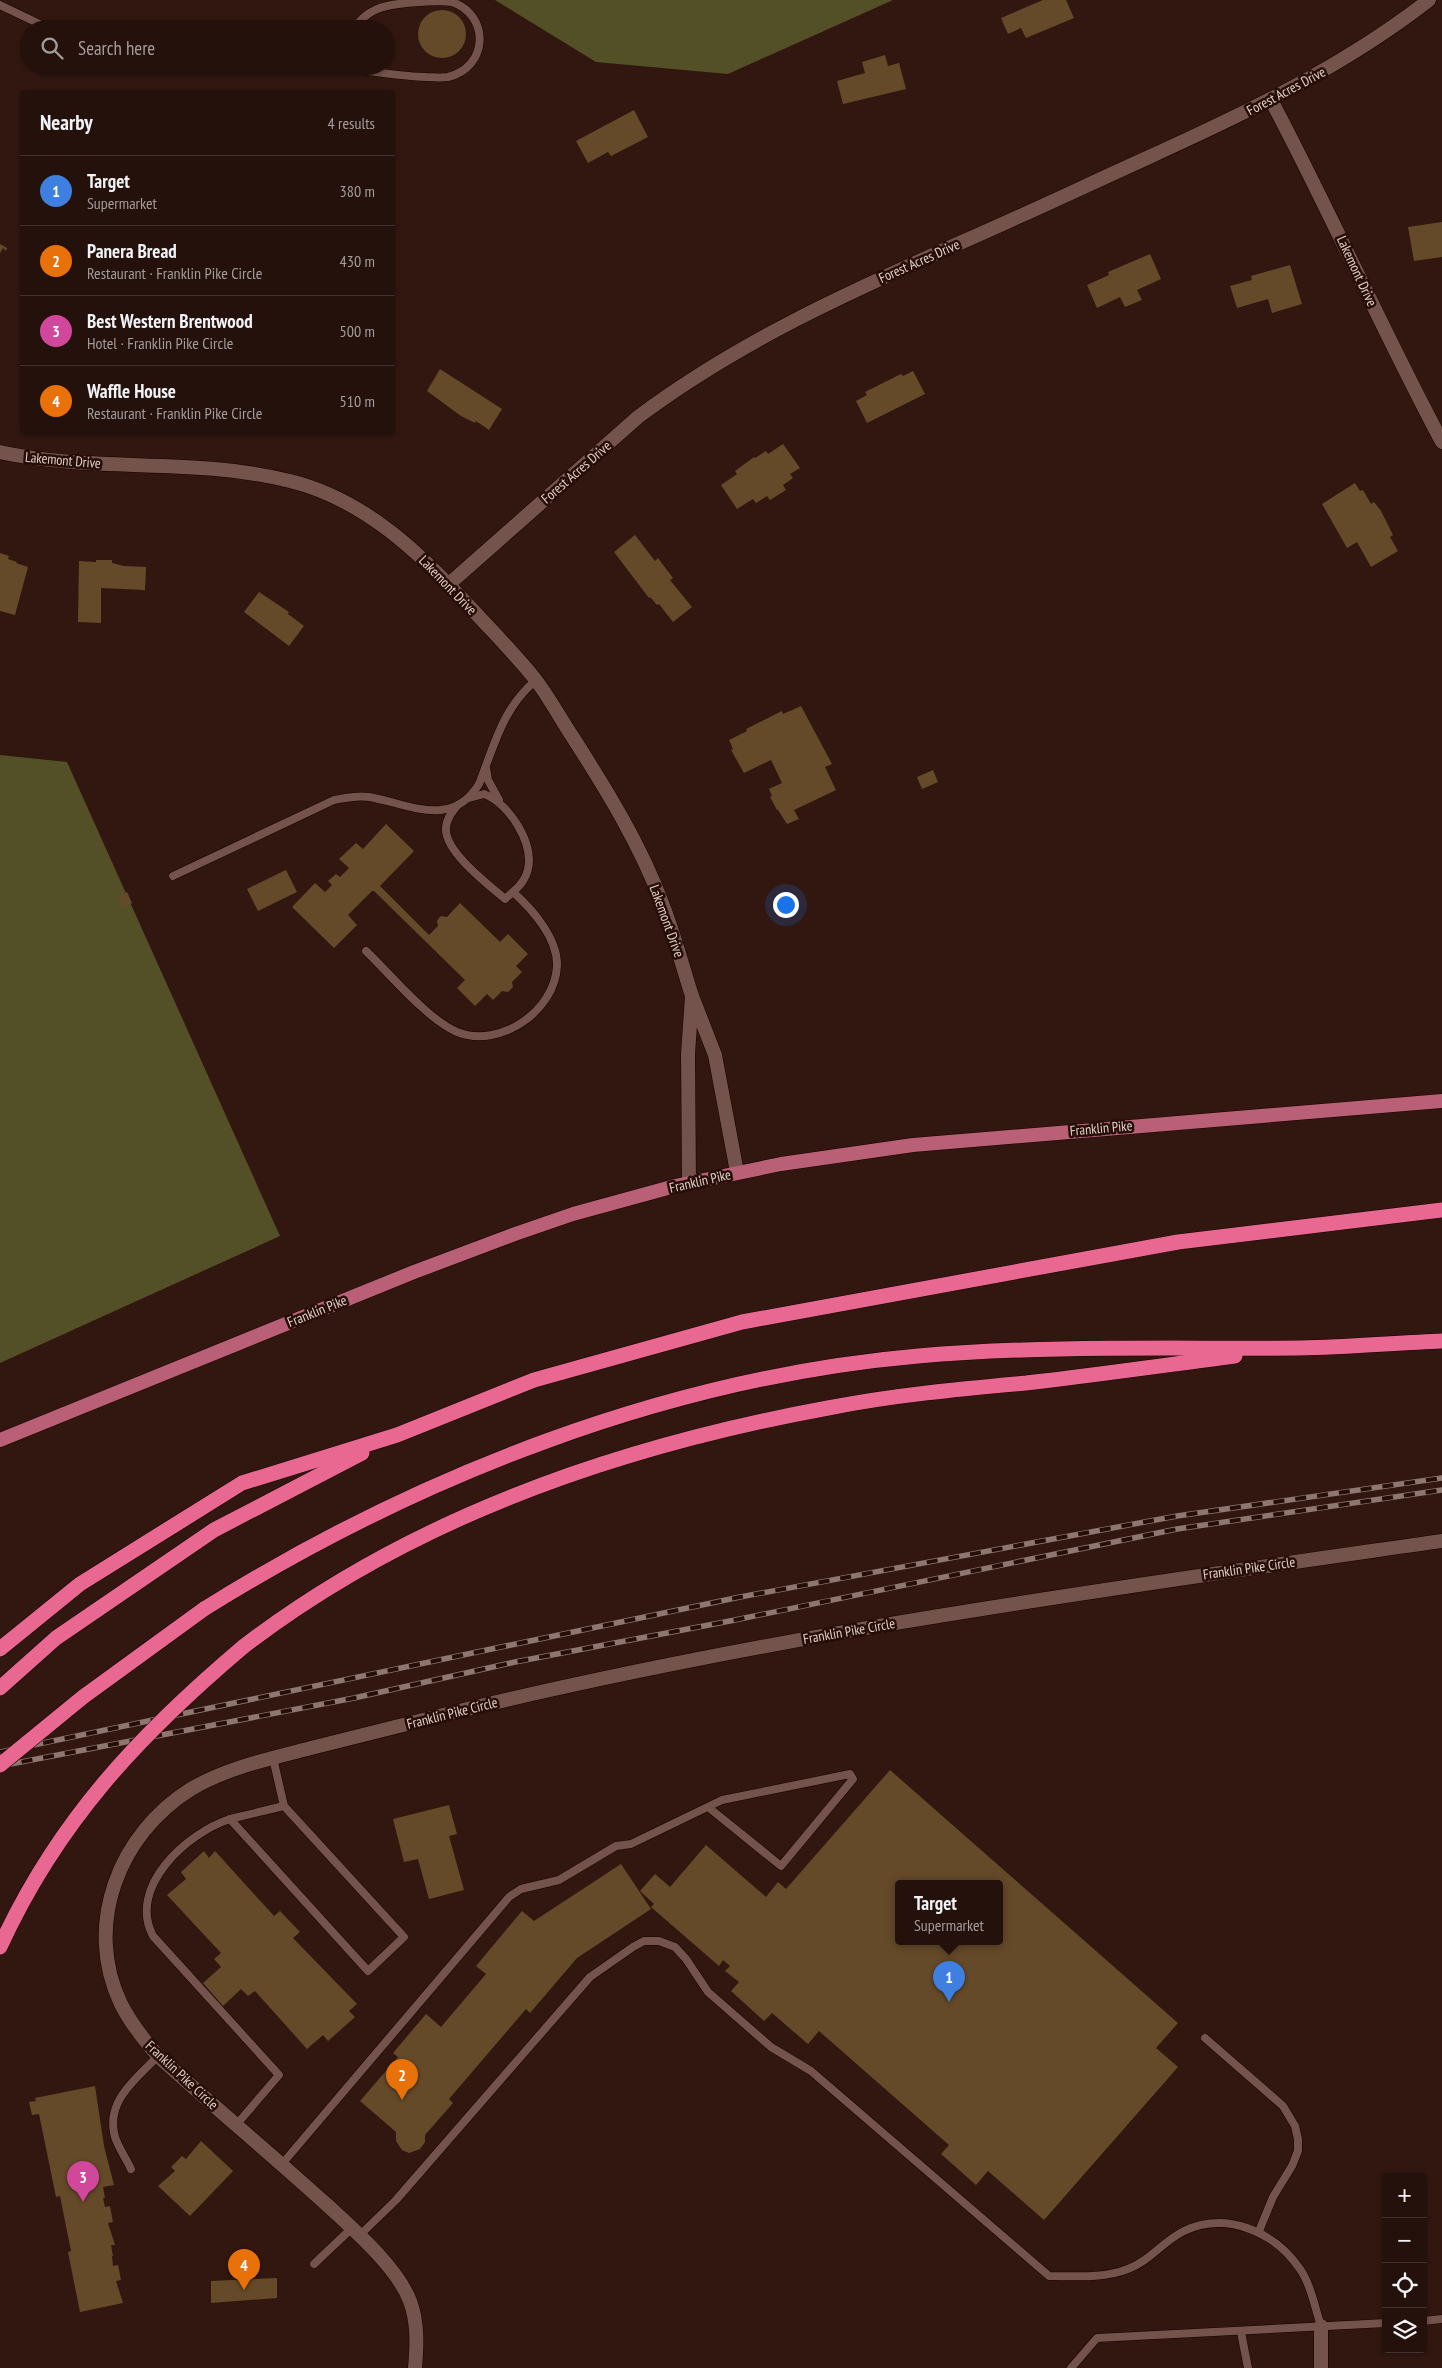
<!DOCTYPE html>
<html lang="en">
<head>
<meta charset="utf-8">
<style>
  body { margin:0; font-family:"PT Sans Narrow",sans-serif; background:#2d1a14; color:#f1f3f6 }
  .controls { position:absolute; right:15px; bottom:15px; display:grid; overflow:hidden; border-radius:5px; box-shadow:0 1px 4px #0004 }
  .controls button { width:45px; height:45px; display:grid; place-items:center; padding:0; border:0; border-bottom:1px solid #42312c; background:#25110b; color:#f1f3f6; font:25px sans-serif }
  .you { position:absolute; left:785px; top:904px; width:18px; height:18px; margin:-12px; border:4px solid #fff; border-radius:50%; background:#1a73e8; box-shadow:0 0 0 8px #1a73e833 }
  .badge { display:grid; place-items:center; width:32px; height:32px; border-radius:50%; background:#53cbdb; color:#fff; font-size:16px; font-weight:700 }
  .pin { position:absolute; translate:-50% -41px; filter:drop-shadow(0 1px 2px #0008) }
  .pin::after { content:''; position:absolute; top:26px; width:18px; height:15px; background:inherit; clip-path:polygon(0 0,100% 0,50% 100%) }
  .popup { position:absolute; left:895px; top:1880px; width:108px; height:65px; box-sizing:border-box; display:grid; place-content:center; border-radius:5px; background:#25110b; filter:drop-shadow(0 1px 4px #0005); font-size:16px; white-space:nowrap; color:#a39d9d }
  .popup b { font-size:19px; color:#f1f3f6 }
  .popup::after { content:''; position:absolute; left:50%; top:100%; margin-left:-10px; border:10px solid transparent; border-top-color:#25110b }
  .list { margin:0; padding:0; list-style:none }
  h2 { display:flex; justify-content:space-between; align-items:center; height:65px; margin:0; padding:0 20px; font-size:21px }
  h2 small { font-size:16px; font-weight:400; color:#a39d9d }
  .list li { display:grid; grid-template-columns:32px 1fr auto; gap:15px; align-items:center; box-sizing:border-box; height:70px; padding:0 20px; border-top:1px solid #42312c }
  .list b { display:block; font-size:19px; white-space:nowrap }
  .list p { margin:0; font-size:16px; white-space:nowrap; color:#a39d9d }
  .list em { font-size:16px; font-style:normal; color:#a39d9d }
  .icon { flex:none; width:28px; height:28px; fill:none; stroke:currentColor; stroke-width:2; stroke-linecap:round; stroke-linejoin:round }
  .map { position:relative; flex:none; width:1442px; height:2368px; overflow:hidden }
  .search { position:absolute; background:#25110b; box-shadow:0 1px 4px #0004; left:20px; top:20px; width:375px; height:55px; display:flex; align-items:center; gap:12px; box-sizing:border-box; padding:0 18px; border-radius:28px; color:#a39d9d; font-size:19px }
  .panel { position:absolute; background:#25110b; box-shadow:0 1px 4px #0004; left:20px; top:90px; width:375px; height:345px; border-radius:5px }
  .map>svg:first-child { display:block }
</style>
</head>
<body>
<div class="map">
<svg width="1442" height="2368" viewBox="0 0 1442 2368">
  <rect width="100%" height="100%" fill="#31170f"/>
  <!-- forest -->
  <g fill="#535027">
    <path d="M 495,0 L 893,0 L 728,74 L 596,62 Z"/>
    <path d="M 0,755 L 67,762 L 280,1236 L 0,1363 Z"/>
  </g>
  <!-- building -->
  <g fill="#654a29" fill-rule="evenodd">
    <path d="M 1043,0 L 1066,0 L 1074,18 L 1026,38 L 1021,28 L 1008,34 L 1001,18 Z"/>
    <circle cx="442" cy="34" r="24"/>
    <rect x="309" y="23" width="18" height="6"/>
    <path d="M 885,55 L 888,66 L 899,63 L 906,89 L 843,104 L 837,81 L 865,73 L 862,62 Z"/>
    <path d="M 634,110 L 648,137 L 611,156 L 608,152 L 588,163 L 576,141 Z"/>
    <path d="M 1442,222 L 1442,257 L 1414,261 L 1408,227 Z"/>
    <path d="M 0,244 L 7,248 L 6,251 L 3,248 L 0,253 Z"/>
    <path d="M 1150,254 L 1161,279 L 1137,290 L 1142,300 L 1125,307 L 1120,297 L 1097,308 L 1087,285 L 1109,275 L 1108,272 Z"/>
    <path d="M 1290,265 L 1302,304 L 1272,313 L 1268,299 L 1237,308 L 1230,286 L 1252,280 L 1251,276 Z"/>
    <path d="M 440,369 L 502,409 L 489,430 L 476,421 L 475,423 L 461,416 L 427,391 Z"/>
    <path d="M 913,371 L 925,394 L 867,423 L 856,401 L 867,395 L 865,392 L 901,374 L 903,376 Z"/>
    <path d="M 783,444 L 800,468 L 790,474 L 793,478 L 783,485 L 786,490 L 770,500 L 767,496 L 756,503 L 753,499 L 737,509 L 721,485 L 737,474 L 735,471 L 754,457 L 755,458 L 766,451 L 768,454 Z"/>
    <path d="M 1355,483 L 1360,491 L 1363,490 L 1371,504 L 1374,502 L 1381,511 L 1393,535 L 1390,537 L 1398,551 L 1371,567 L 1357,542 L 1347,548 L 1322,504 Z"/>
    <path d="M 635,535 L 655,561 L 658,558 L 673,578 L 670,580 L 692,607 L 673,622 L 659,604 L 657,605 L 650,597 L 649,598 L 614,552 Z"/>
    <path d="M 0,553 L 9,556 L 8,559 L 17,562 L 16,563 L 28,567 L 15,615 L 0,611 Z"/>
    <path d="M 96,560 L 112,560 L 112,563 L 124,566 L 146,567 L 145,590 L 101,588 L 101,623 L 78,622 L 79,561 L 96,562 Z"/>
    <path d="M 259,592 L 289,612 L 288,614 L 304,626 L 289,646 L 244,612 Z"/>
    <path d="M 801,706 L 832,764 L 825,767 L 836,790 L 794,810 L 799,819 L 787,824 L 778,810 L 777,810 L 770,797 L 772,796 L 769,789 L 782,783 L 771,760 L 744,773 L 731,750 L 733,749 L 729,740 L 747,731 L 746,729 L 782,711 L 783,714 Z"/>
    <path d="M 933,770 L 938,782 L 922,789 L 917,777 Z"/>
    <path d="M 386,824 L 414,851 L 380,886 L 429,935 L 438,926 L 437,921 L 439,918 L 441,916 L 447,917 L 460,903 L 500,942 L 508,934 L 528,954 L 516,966 L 522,972 L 512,982 L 513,987 L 508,992 L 502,991 L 493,1000 L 487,994 L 475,1006 L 457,988 L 465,980 L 374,891 L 372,891 L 348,915 L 357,925 L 334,948 L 292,907 L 315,883 L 325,892 L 332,885 L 328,881 L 336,874 L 340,877 L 349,868 L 339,859 L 356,843 L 363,849 Z"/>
    <path d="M 286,870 L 297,892 L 258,911 L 247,889 Z"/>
    <path d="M 127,892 L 132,903 L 123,907 L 118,897 Z"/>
    <path d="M 890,1770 L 1178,2023 L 1156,2048 L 1178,2067 L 1044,2220 L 988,2171 L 976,2185 L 941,2154 L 949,2145 L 819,2031 L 808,2044 L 772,2013 L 764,2021 L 731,1991 L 739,1982 L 725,1971 L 730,1966 L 723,1960 L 719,1966 L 651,1907 L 654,1904 L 640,1891 L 655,1874 L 670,1887 L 706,1845 L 766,1897 L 778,1882 L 786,1889 ZM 899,1883 L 999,1883 L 999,1941 L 899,1941 Z"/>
    <path d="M 449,1805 L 457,1834 L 449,1836 L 464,1890 L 429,1899 L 418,1859 L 404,1862 L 393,1819 Z"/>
    <path d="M 204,1851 L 209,1858 L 215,1851 L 274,1916 L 280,1911 L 300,1932 L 293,1938 L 357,2004 L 349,2011 L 355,2017 L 328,2041 L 323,2035 L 307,2049 L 255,1991 L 248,1996 L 241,1989 L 223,2006 L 203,1983 L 221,1967 L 214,1959 L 221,1953 L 167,1895 L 186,1879 L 181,1872 Z"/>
    <path d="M 621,1864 L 651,1909 L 577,1958 L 530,2013 L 526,2009 L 449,2099 L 453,2103 L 425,2135 L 425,2142 L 420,2149 L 409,2153 L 402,2150 L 396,2141 L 396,2132 L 360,2101 L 398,2057 L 393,2053 L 426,2014 L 441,2027 L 486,1974 L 476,1966 L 522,1911 L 534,1921 Z"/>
    <path d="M 95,2086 L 104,2146 L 114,2185 L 103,2187 L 105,2198 L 103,2198 L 105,2207 L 110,2206 L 113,2222 L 108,2223 L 115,2245 L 111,2245 L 113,2256 L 112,2256 L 113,2266 L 118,2265 L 121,2280 L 116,2281 L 123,2303 L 80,2312 L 68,2252 L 71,2251 L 60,2196 L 56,2197 L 39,2114 L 32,2115 L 29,2102 L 36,2101 L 35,2098 Z"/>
    <path d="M 201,2141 L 233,2171 L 190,2216 L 158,2186 L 175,2171 L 171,2167 L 182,2156 L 186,2159 Z"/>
    <path d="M 277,2278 L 277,2298 L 211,2303 L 211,2281 Z"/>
  </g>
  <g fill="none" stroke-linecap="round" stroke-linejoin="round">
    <defs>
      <g id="service">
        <path d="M 0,5 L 50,29"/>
        <path d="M 331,66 C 363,70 394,76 426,77 C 433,77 441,78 448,77 C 489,67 490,15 452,2 C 439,0 420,2 407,3 C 387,5 373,7 359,22 L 358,29"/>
        <path d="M 486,767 L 488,780 L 499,800"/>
        <path d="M 458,805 C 452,812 446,819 446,829 C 445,852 489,885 505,899 C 515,890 525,883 528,869 C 534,843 509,803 484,794 L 469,798"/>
        <path d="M 173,876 L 334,800 C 345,798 357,795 369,797 C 407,803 451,830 479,784 C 495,744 502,709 536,680"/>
        <path d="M 366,951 C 390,974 427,1019 457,1032 C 500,1049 555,1011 557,966 C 558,938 532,909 513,892"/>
        <path d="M 230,1819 L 284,1806"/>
        <path d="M 1205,2038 L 1283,2106 L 1295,2126 L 1298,2139 L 1298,2151 L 1292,2166 L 1273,2197 L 1259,2231"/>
        <path d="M 237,2124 L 279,2075 L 153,1936 C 127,1887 187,1833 230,1819 L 368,1971 L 404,1937 L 284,1806 L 273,1758"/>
        <path d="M 282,2164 L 509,1897 L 521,1889 L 559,1880 L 616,1846 L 631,1844 L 722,1800 L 850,1774 L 853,1779 L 781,1866 L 708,1807"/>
        <path d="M 131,2169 C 126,2158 119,2149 115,2137 C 105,2101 136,2079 158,2056"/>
        <path d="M 360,2235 L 396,2200 L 590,1977 L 633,1947 L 644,1941 L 659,1941 L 675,1947 L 686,1959 L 708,1992 L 771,2047 L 811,2071 L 1049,2276 C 1075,2276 1102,2279 1128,2269 C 1150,2261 1163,2241 1184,2231 C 1227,2211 1275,2232 1300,2269 C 1311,2285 1315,2308 1321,2326"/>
        <path d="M 314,2264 L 352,2228"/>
        <path d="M 1423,2321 L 1442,2319"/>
        <path d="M 1241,2332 L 1248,2368"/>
        <path d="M 1071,2368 L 1097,2338 L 1386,2323"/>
      </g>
      <g id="minor">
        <path d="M 1271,100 C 1331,213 1382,330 1442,442"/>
        <path d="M 0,452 C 95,473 195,457 290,481 C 364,499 420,553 470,607 C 492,631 515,654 535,679 C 549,697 560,718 572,736 C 606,789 640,844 662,903 C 674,933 682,965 692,996"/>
        <path d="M 449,584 L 638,417 C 738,342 849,292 962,242 C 1024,215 1085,186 1147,158 C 1246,113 1343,67 1429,0"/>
        <path d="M 689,1182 L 688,1054 L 692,996 L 715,1055 L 737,1172"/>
        <path d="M 415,2368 C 417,2345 418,2323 410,2301 C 397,2267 352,2228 326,2204 C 271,2154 213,2106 158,2056 C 144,2040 131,2024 121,2004 C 83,1925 119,1834 191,1789 C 226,1768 272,1758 311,1748 C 355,1737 399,1726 443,1715 C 772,1634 1107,1589 1442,1541"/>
        <path d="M 1321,2368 L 1321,2326"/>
      </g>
      <path id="primary" d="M 0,1440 L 414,1272 L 515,1234 L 573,1214 L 675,1186 L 781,1164 L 913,1145 L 1442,1101"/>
      <g id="motorway">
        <path d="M 204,1609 C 417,1476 667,1378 918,1356 C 1045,1345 1173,1349 1300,1348 C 1347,1347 1395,1343 1442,1341"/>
        <path d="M 243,1647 C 412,1517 620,1446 828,1408 C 894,1395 960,1389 1026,1383 C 1096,1375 1166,1365 1235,1356"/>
        <path d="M 0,1649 L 80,1584 L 242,1483 L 397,1435 L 534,1380 L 742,1322 L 1178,1242 L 1442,1210"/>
        <path d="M 0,1688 L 56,1638 L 214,1530 L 362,1453"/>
      </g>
    </defs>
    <!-- service casing -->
    <use href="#service" stroke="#170200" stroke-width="9"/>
    <!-- minor casing -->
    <use href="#minor" stroke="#170200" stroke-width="15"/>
    <!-- primary casing -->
    <use href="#primary" stroke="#170200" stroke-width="15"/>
    <!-- motorway casing -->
    <use href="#motorway" stroke="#170200" stroke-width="16"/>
    <!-- service -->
    <use href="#service" stroke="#73534b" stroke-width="8"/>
    <!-- minor -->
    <use href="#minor" stroke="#73534b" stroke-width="14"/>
    <!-- primary -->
    <use href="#primary" stroke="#b96076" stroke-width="14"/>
    <!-- motorway -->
    <use href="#motorway" stroke="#e86892" stroke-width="15"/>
    <defs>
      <g id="rail">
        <path d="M 0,1752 L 740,1597 L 1177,1516 L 1442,1478"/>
        <path d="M 0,1766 L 354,1698 L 515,1662 L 735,1620 L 1177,1529 L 1442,1490"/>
      </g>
    </defs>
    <!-- rail casing -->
    <use href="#rail" stroke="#8d7770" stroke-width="5.5"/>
    <!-- rail -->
    <use href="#rail" stroke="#270d07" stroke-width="4" stroke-dasharray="11" stroke-linecap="butt"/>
    <defs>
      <g id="motorway-bridge">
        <path d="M 0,1765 L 83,1697 L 204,1609"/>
        <path d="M 0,1947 C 57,1822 139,1735 243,1647"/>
      </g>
    </defs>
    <!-- motorway-bridge casing -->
    <use href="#motorway-bridge" stroke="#170200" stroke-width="16" stroke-linecap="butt"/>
    <!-- motorway-bridge -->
    <use href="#motorway-bridge" stroke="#e86892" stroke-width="15"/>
  </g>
  <g text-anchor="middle" stroke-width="5" stroke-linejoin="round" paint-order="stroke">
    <!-- street labels -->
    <g font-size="14" fill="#e2cfc9" stroke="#270d07">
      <text transform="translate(1286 91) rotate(-28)" y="5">Forest Acres Drive</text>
      <text transform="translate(919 261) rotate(-24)" y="5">Forest Acres Drive</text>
      <text transform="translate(1357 271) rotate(65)" y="5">Lakemont Drive</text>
      <text transform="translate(63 460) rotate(5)" y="5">Lakemont Drive</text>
      <text transform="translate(576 472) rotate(-41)" y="5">Forest Acres Drive</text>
      <text transform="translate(448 585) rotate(46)" y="5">Lakemont Drive</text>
      <text transform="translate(667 921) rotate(70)" y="5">Lakemont Drive</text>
      <text transform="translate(1101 1128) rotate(-5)" y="5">Franklin Pike</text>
      <text transform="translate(700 1181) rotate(-13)" y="5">Franklin Pike</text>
      <text transform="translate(317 1311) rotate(-22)" y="5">Franklin Pike</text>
      <text transform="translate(1249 1568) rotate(-8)" y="5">Franklin Pike Circle</text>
      <text transform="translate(849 1631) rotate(-10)" y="5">Franklin Pike Circle</text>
      <text transform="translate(452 1713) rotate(-14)" y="5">Franklin Pike Circle</text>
      <text transform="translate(182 2075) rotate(43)" y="5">Franklin Pike Circle</text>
    </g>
  </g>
</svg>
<div class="controls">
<button>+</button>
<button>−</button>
<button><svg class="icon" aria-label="locate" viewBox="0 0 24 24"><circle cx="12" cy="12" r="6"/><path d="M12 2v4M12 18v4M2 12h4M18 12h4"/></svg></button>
<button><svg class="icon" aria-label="layers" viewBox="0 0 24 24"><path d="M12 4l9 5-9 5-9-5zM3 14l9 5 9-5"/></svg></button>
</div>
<div class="you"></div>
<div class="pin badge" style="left:949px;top:2002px;background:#3f7fe0">1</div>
<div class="popup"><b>Target</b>Supermarket</div>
<div class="pin badge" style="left:402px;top:2100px;background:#e8710a">2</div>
<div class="pin badge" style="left:83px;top:2202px;background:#d1479c">3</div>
<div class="pin badge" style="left:244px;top:2290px;background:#e8710a">4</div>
<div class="search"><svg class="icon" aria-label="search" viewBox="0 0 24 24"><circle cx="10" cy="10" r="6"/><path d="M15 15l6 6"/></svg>Search here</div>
<section class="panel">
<h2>Nearby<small>4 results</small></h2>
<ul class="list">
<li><span class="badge" style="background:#3f7fe0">1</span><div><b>Target</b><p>Supermarket</p></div><em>380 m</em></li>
<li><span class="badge" style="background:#e8710a">2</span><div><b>Panera Bread</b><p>Restaurant · Franklin Pike Circle</p></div><em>430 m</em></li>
<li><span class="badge" style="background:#d1479c">3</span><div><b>Best Western Brentwood</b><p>Hotel · Franklin Pike Circle</p></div><em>500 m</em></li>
<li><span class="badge" style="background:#e8710a">4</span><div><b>Waffle House</b><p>Restaurant · Franklin Pike Circle</p></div><em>510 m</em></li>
</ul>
</section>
</div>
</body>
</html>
